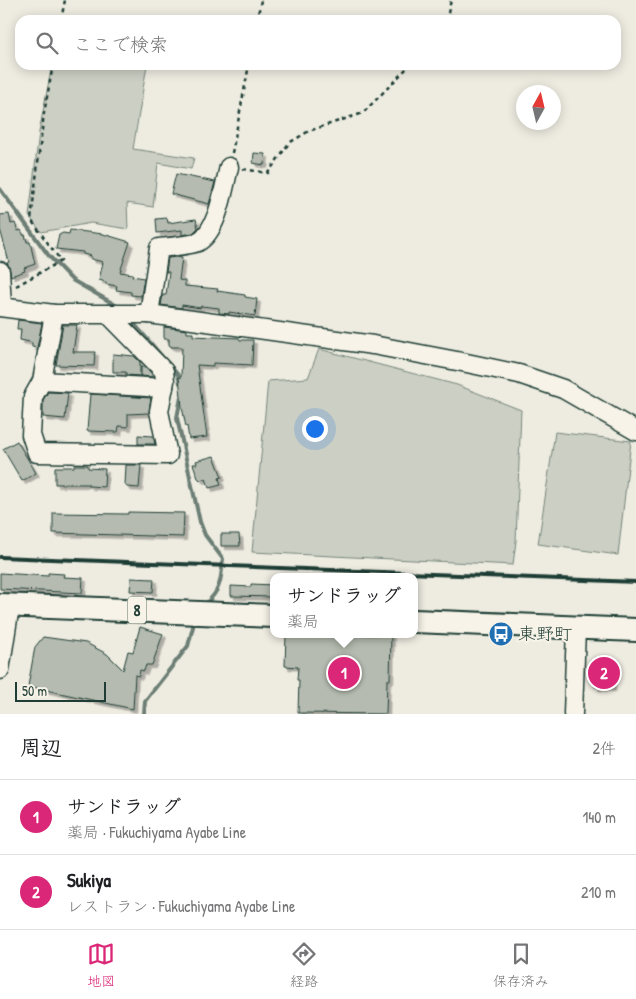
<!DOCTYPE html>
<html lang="ja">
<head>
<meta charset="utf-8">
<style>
  body { margin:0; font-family:"Patrick Hand","Klee One",sans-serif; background:#f2f2f2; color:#202124 }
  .compass { position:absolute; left:516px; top:85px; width:45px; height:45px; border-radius:50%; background:#fff; box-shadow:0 2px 12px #0003; rotate:8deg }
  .scale { position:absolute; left:15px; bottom:12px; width:91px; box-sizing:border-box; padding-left:5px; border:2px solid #1f3d34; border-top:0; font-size:14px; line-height:18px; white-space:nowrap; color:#1f3d34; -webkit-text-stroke:4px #f7f3e8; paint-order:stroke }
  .you { position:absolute; left:314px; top:428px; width:18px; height:18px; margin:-12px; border:4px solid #fff; border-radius:50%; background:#1a73e8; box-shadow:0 0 0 8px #1a73e833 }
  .badge { display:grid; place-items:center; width:32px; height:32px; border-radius:50%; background:#db2777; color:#fff; font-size:16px; font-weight:700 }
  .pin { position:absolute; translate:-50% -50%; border:2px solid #fff; box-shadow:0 1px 5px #0006 }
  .popup { position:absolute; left:270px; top:573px; width:148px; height:65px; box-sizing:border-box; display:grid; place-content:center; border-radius:10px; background:#fff; filter:drop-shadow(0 1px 4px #0005); font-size:16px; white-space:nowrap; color:#757577 }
  .popup b { font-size:19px; color:#202124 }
  .popup::after { content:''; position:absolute; left:50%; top:100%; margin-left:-10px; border:10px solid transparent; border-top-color:#fff }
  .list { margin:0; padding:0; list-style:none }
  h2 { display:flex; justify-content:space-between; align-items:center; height:65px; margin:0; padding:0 20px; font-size:21px }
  h2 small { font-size:16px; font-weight:400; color:#757577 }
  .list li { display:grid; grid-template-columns:32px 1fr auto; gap:15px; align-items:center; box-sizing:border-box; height:75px; padding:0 20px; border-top:1px solid #e0e0e0 }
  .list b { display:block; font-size:19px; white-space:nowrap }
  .list p { margin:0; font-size:16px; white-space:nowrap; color:#757577 }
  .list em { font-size:16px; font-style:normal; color:#757577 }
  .icon { flex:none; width:28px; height:28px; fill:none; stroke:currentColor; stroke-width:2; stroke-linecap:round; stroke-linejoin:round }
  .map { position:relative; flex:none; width:636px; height:714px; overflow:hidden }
  .search { position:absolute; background:#fff; box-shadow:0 2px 12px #0003; left:15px; right:15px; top:15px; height:55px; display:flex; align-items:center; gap:12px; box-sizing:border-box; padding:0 18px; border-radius:15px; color:#757577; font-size:19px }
  .sheet { height:215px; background:#fff }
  nav { display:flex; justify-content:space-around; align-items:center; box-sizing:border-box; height:70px; border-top:1px solid #e0e0e0; background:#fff; font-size:14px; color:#757577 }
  nav a { display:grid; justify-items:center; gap:2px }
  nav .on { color:#db2777 }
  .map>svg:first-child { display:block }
</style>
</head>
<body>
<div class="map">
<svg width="636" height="714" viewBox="0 0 636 714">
  <defs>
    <filter id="shadow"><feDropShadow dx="3.5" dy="3.5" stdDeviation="0" flood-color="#0004"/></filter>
  </defs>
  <rect width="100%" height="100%" fill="#eeece1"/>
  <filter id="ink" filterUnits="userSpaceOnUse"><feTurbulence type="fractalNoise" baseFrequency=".02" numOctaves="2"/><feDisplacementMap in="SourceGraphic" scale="10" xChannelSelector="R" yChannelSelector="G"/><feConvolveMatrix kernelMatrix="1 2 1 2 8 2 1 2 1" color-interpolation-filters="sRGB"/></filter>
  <g filter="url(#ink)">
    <!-- green -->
    <g fill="#cccfc4" stroke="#76867c">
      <path d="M 52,65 L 147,65 L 133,149 L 194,158 L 191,169 L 158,163 L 153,207 L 127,203 L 128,229 L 91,223 L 41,232 L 29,216 L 39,132 Z"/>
      <path d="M 319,349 L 457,385 L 521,410 L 516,541 L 513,565 L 252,552 L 268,381 L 308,378 Z"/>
      <path d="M 555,432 L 631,441 L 618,555 L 538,544 Z"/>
    </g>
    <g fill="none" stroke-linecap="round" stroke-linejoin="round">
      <!-- stream -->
      <g stroke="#6c7e74" stroke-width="4">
        <path d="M 0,189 L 49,256 L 72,280 L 114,304 L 119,308"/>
        <path d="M 131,320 L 178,375 L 180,383"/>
        <path d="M 182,392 L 177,418 L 200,522 L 205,535 L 223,559 C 221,579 221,591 205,604"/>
        <path d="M 144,714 L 145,701 L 188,646 L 195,619"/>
      </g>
    </g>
    <!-- building -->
    <g fill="#b5bbb0" stroke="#1f3d34" filter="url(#shadow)">
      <path d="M 254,153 L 265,154 L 264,165 L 253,163 Z"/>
      <path d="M 176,174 L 215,182 L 209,204 L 171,194 Z"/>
      <path d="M 9,214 L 11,224 L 15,223 L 18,231 L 21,230 L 24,236 L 25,235 L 27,242 L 30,242 L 35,264 L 24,268 L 25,271 L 11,276 L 9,266 L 7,263 L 9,262 L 0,229 L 0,215 Z"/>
      <path d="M 167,218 L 168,223 L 196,219 L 198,228 L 193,233 L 182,235 L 182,230 L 157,233 L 156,219 Z"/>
      <path d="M 70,230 L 103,234 L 130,242 L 120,272 L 133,274 L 132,276 L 144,278 L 141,296 L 131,295 L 131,292 L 116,290 L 117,286 L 106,284 L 106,282 L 99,280 L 103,262 L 91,259 L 91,256 L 83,254 L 83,252 L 56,249 L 59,235 L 63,233 L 69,234 Z"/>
      <path d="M 176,257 L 182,258 L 179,280 L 185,281 L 185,286 L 218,289 L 217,291 L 245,295 L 245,297 L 257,299 L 255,316 L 229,312 L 229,314 L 219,313 L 219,308 L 201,306 L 200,308 L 182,305 L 182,308 L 161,305 L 163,295 L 166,295 L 169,272 L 166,272 L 168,258 Z"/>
      <path d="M 18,320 L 42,323 L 37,348 L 32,347 L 32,343 L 30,342 L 20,340 L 21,329 L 17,329 Z"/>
      <path d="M 63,325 L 77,325 L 73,352 L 95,352 L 94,366 L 56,365 Z"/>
      <path d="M 164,327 L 187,330 L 187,333 L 193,333 L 193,336 L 239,338 L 240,340 L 253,340 L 252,365 L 213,363 L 213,366 L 197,365 L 207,437 L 189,439 L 187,426 L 186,427 L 182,407 L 179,377 L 181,377 L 182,347 L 171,347 L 171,346 L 169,346 L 169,339 L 164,339 Z"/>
      <path d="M 113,354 L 134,356 L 140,362 L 140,376 L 126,375 L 126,372 L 113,372 Z"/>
      <path d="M 141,367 L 146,367 L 152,374 L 152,377 L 141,376 Z"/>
      <path d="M 48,392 L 68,393 L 65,419 L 43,417 L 43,400 Z"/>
      <path d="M 90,394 L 151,398 L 149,413 L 128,414 L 128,427 L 119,426 L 118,432 L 87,431 Z"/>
      <path d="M 138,435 L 153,436 L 155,444 L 138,444 Z"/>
      <path d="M 17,441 L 36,473 L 22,481 L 3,449 Z"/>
      <path d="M 214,456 L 222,477 L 219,478 L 221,485 L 209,488 L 206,478 L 200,480 L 198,478 L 193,464 L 197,464 L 196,461 Z"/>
      <path d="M 74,465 L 88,465 L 88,468 L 105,469 L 104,487 L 89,486 L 89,484 L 55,484 L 55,467 L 74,467 Z"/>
      <path d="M 126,465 L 141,465 L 139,488 L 127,487 L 125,485 Z"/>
      <path d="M 128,512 L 184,513 L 183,537 L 53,533 L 53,513 L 128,514 Z"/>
      <path d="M 221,534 L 239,534 L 240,546 L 221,546 Z"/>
      <path d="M 0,573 L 48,576 L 48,573 L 64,574 L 63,577 L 83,578 L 82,593 L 0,589 Z"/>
      <path d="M 131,578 L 154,579 L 153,592 L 130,591 Z"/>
      <path d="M 251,584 L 274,585 L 274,597 L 231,596 L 231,586 L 251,587 Z"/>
      <path d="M 140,627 L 163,634 L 152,665 L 146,665 L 144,671 L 140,670 L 139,676 L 135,675 L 133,709 L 28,686 L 35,647 L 43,637 L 86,643 L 107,654 L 123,670 L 128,651 L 133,652 Z"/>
      <path d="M 286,634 L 391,635 L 390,680 L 387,680 L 386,714 L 298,713 L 299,680 L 297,680 L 298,667 L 285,666 Z"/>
      <path d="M 595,658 L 613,659 L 612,688 L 595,687 Z"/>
    </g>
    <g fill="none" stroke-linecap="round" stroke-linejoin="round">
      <defs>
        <g id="minor">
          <path d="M 0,271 L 2,307"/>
          <path d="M 0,307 L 54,314 L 149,314 L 373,345 L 462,362 L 519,374 L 563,389 L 636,431"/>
          <path d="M 54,314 L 42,381 L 33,397 L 31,435 L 37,453 L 168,455 L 159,411 L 165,381 L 164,371 L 108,314"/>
          <path d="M 149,314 L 159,248 C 168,247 192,245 198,242 C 218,231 224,187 229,167"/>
          <path d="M 42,381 L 164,388"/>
          <path d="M 0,670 L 10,606"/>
          <path d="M 573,714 L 576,628"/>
        </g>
        <g id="major">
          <path d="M 0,605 L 274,616"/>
          <path d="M 414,621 L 636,630"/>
        </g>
      </defs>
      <!-- minor casing -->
      <use href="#minor" stroke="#1f3d34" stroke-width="21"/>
      <!-- major casing -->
      <use href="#major" stroke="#1f3d34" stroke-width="26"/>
      <!-- path -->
      <g stroke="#1f3d34" stroke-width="2.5" stroke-dasharray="4 4" stroke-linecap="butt">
        <path d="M 61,20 L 65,0"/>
        <path d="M 257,20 L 261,0"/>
        <path d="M 444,20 L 448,13 L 451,0"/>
        <path d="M 232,153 L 249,65"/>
        <path d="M 243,169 L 268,173 L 289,143 L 309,131 L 363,113 L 410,65"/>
        <path d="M 16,286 L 61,261 L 31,220 L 44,113 L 53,65"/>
      </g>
      <!-- minor -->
      <use href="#minor" stroke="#f7f3e8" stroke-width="18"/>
      <!-- major -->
      <use href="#major" stroke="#f7f3e8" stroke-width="22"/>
      <!-- rail -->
      <path stroke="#1f3d34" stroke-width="4" d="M 0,557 L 636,582"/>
    </g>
  </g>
  <!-- icons -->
  <defs>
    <symbol id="bus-disc" viewBox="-11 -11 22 22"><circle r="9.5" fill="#1f6fb2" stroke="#f7f3e8"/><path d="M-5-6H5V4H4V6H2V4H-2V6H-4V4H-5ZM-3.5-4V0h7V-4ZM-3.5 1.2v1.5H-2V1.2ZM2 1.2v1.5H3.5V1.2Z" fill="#fff"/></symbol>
  </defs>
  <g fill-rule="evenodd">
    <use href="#bus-disc" x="487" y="620" width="28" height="28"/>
  </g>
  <g text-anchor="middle" stroke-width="4.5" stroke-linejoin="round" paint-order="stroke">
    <!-- shield labels -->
    <rect fill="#f7f3e8" stroke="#60746a" stroke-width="1" x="128" y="596.5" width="18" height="27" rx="4"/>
    <g font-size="16" font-weight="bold" fill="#1f3d34">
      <text x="137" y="616">8</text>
    </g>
    <!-- poi labels -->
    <g font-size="18" fill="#1f3d34" stroke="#f7f3e8" text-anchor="start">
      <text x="518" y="640">東野町</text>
    </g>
  </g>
</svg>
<svg class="compass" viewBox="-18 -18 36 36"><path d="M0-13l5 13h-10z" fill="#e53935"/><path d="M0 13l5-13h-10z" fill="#757577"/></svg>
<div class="scale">50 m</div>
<div class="you"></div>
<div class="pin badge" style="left:344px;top:673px">1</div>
<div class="popup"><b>サンドラッグ</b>薬局</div>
<div class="pin badge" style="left:604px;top:673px">2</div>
<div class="search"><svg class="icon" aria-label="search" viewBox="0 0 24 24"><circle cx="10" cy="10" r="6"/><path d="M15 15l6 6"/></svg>ここで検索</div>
</div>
<section class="sheet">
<h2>周辺<small>2件</small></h2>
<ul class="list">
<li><span class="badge">1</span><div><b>サンドラッグ</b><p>薬局 · Fukuchiyama Ayabe Line</p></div><em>140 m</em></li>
<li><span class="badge">2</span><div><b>Sukiya</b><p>レストラン · Fukuchiyama Ayabe Line</p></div><em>210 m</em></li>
</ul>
</section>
<nav>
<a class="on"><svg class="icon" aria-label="map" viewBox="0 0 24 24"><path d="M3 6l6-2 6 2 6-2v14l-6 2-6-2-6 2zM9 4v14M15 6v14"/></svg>地図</a>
<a><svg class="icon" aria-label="directions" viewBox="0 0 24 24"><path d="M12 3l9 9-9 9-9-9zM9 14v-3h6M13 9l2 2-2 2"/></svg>経路</a>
<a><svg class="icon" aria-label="saved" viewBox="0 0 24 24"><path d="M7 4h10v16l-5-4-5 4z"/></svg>保存済み</a>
</nav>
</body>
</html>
